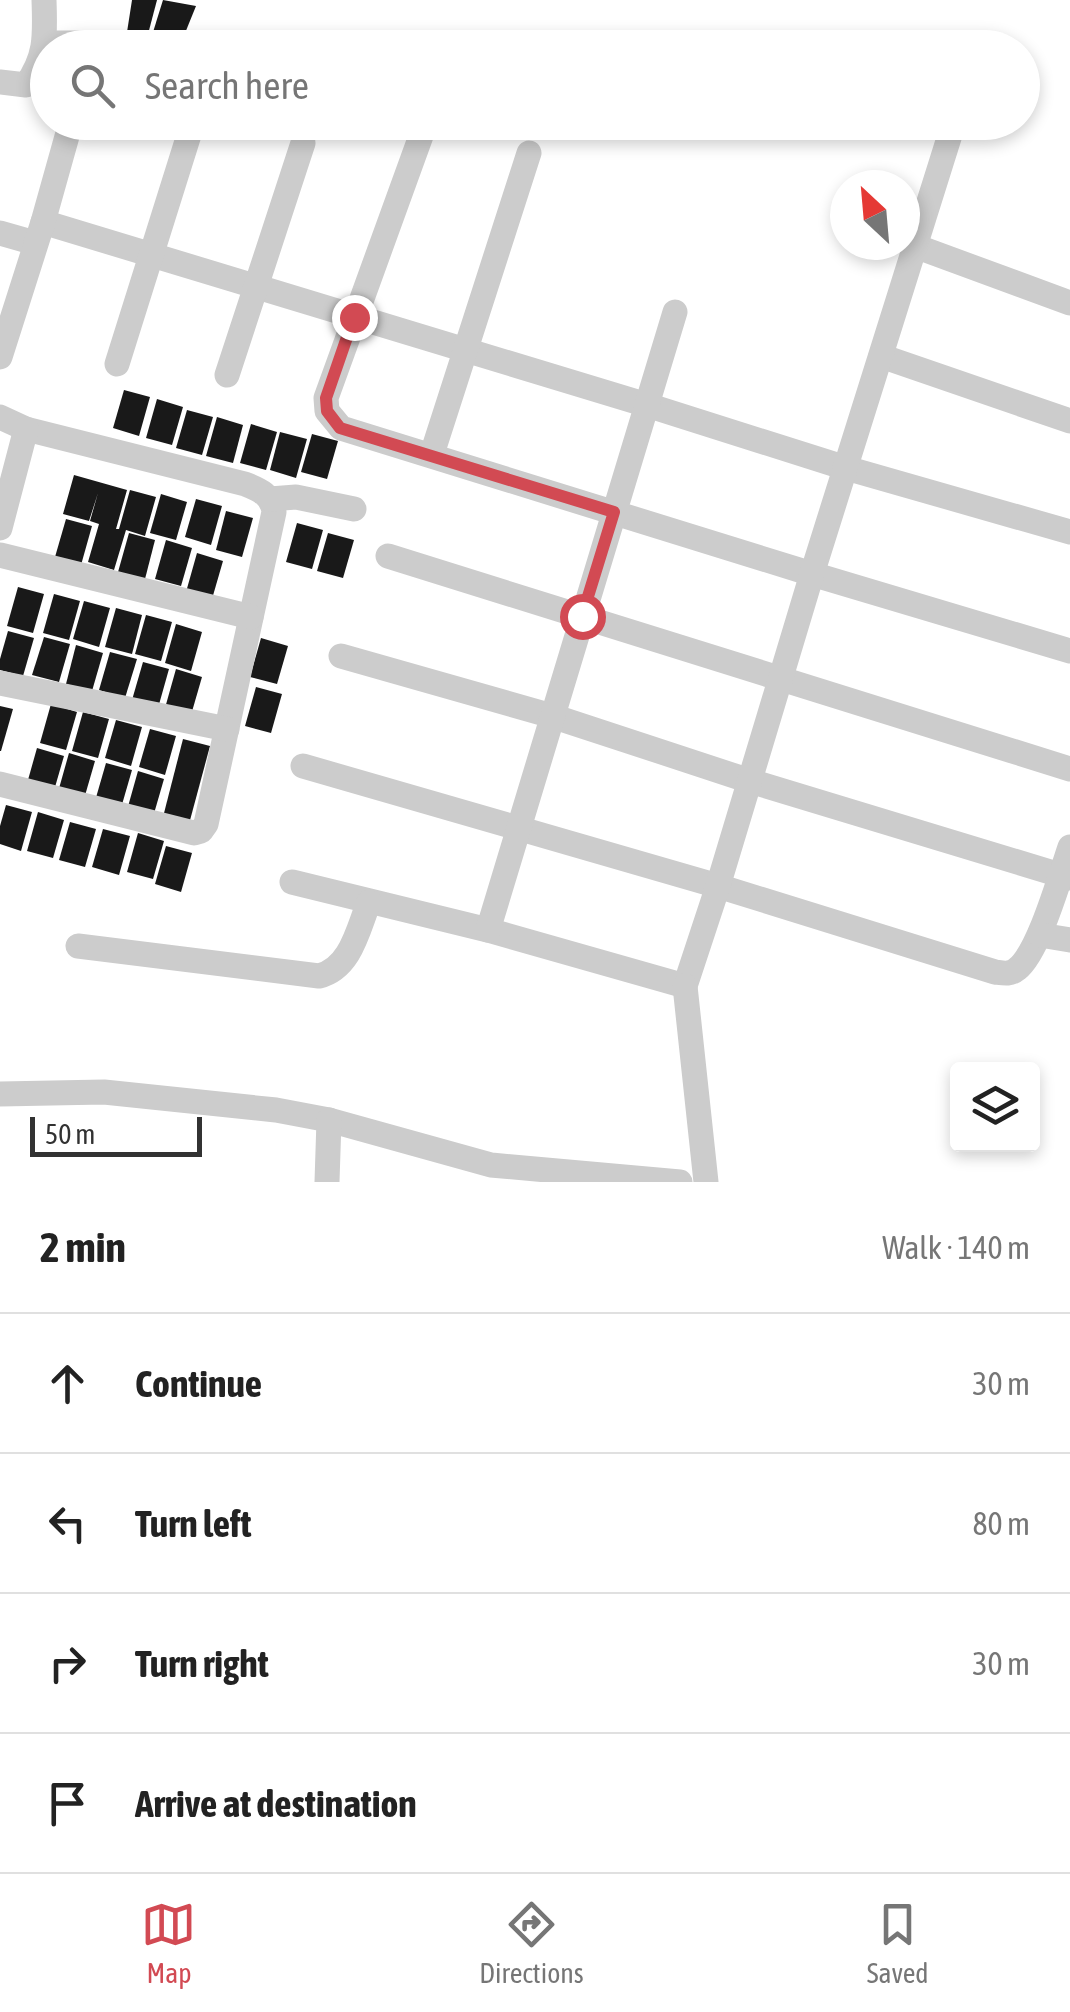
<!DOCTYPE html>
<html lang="en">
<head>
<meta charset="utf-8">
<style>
  body { margin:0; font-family:"Asap Condensed",sans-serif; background:#f6f6f6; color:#222 }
  .controls { position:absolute; right:30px; bottom:30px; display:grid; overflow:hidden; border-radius:10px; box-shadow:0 5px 15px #0003 }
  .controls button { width:90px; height:90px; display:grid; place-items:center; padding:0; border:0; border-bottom:2px solid #e0e0e0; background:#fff; color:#222; font:50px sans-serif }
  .compass { position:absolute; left:830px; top:170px; width:90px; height:90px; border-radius:50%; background:#fff; box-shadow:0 5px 15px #0003; rotate:334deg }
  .scale { position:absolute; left:30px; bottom:25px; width:172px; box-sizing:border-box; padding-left:10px; border:5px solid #323232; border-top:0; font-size:28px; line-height:35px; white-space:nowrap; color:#323232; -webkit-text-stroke:8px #fff; paint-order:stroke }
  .stop { position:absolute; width:30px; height:30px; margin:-22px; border:8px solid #d24a53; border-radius:50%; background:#fff }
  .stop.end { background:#d24a53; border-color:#fff; box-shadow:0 2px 10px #0008 }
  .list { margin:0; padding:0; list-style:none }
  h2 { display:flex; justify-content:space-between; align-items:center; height:130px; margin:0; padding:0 40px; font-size:42px }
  h2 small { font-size:32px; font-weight:400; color:#767676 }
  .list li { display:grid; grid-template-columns:65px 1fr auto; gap:30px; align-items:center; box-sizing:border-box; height:140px; padding:0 40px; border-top:2px solid #e0e0e0 }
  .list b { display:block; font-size:38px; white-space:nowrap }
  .list em { font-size:32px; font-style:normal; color:#767676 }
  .icon { flex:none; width:55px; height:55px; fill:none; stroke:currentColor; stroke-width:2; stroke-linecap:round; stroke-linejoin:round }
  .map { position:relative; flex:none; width:1070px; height:1182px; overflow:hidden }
  .search { position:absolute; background:#fff; box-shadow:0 5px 15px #0003; left:30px; right:30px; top:30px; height:110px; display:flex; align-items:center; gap:25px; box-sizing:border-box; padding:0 35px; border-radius:55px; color:#767676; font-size:38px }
  .sheet { height:690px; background:#fff }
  nav { display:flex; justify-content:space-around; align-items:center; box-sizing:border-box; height:140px; border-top:2px solid #e0e0e0; background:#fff; font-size:28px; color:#767676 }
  nav a { display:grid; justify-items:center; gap:5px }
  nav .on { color:#d24a53 }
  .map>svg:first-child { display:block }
</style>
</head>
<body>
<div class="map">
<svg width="1070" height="1182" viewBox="0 0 1070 1182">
  <rect width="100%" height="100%" fill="#fff"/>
  <!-- building -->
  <g fill="#191919">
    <path d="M 132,0 L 157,0 L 147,38 L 127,32 Z"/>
    <path d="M 163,0 L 196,6 L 179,48 L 149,45 Z"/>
    <path d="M 124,390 L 150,397 L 139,436 L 113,428 Z"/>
    <path d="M 157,399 L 183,407 L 172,445 L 146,438 Z"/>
    <path d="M 187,410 L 213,417 L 202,455 L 176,448 Z"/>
    <path d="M 217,417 L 243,425 L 233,463 L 206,456 Z"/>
    <path d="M 251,424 L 277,432 L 266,470 L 240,463 Z"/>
    <path d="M 280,432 L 307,439 L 296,478 L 270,470 Z"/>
    <path d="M 312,434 L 338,441 L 327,479 L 301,472 Z"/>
    <path d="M 74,475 L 127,490 L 116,529 L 119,529 L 130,490 L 156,497 L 145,536 L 126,530 L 114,570 L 88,562 L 99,524 L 90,521 L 98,493 L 89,521 L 63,514 Z"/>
    <path d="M 161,494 L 187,502 L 176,540 L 150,533 Z"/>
    <path d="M 196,499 L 222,506 L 211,545 L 185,537 Z"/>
    <path d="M 226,511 L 253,518 L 242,557 L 216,550 Z"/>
    <path d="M 66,519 L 92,526 L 81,565 L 55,557 Z"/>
    <path d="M 297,523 L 323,530 L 312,569 L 286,562 Z"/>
    <path d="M 129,533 L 155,540 L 145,579 L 118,572 Z"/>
    <path d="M 328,533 L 354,540 L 343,578 L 317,571 Z"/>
    <path d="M 166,540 L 192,548 L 181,586 L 155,579 Z"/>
    <path d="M 197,553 L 223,561 L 212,599 L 186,592 Z"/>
    <path d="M 18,587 L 44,594 L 33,633 L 7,626 Z"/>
    <path d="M 54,594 L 80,601 L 69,640 L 43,633 Z"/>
    <path d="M 84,601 L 110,608 L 99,647 L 73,639 Z"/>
    <path d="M 116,608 L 142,615 L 132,654 L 105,647 Z"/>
    <path d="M 146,615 L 172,622 L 161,661 L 135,654 Z"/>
    <path d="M 176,624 L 202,632 L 191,671 L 165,663 Z"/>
    <path d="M 8,631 L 34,638 L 23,676 L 0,670 L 0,659 Z"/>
    <path d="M 44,637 L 70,644 L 59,682 L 32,675 Z"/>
    <path d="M 261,638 L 288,646 L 277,684 L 250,677 Z"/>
    <path d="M 76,645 L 103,653 L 92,691 L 66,684 Z"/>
    <path d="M 110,652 L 137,659 L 125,698 L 99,690 Z"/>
    <path d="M 143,662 L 169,669 L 158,708 L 132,700 Z"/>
    <path d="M 176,669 L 202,677 L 191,715 L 165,708 Z"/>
    <path d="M 256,687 L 282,694 L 271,733 L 245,726 Z"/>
    <path d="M 51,704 L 77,712 L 66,750 L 40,743 Z"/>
    <path d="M 0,706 L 13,709 L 1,751 L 0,751 Z"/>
    <path d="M 83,712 L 109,719 L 98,758 L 72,751 Z"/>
    <path d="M 116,720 L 142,727 L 131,766 L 105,758 Z"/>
    <path d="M 150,729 L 176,736 L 165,775 L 139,767 Z"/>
    <path d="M 183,739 L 210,746 L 189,824 L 163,817 Z"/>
    <path d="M 37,748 L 64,756 L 53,794 L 26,787 Z"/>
    <path d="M 69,753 L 95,761 L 84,799 L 58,792 Z"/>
    <path d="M 106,763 L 132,770 L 121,808 L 95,801 Z"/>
    <path d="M 138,771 L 164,779 L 153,817 L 127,810 Z"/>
    <path d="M 6,805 L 32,812 L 21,851 L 0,844 L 0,826 Z"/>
    <path d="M 38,812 L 64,820 L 53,858 L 27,851 Z"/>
    <path d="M 70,822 L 96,829 L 85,867 L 59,860 Z"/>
    <path d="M 103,829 L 130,836 L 119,875 L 92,867 Z"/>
    <path d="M 138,833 L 164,841 L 153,879 L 127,872 Z"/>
    <path d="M 166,846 L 192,853 L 181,892 L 155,884 Z"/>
  </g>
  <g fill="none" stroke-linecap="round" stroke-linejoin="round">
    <!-- minor -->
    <g stroke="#ccc" stroke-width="25">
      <path d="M 44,43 L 94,43 L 114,48"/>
      <path d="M 0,82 L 26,85 C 47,56 45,34 44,0"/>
      <path d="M 426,122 L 326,398 L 327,411 L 341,428 L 812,574 L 1070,651"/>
      <path d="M 43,222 L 647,405 L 846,468 L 1070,532"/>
      <path d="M 0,233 L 35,243"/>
      <path d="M 915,246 L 1070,303"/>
      <path d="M 881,356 L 1070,421"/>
      <path d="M 0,357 L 43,222 L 71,122"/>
      <path d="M 117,364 L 193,122"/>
      <path d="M 227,375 L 303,143"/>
      <path d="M 0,417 L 26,429 L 245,484 C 260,490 272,495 274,512 L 206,824 L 201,831 L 194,833 L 0,784"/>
      <path d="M 432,454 L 529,153"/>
      <path d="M 270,499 L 296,497 L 354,509"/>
      <path d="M 0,528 L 26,429"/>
      <path d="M 0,555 L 251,617"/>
      <path d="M 388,556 L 1070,769"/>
      <path d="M 341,656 L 552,716 L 750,781 L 1070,878"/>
      <path d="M 0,683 L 227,729"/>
      <path d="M 303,766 L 718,886 L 995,972 C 1003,973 1010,975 1017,969 C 1039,952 1060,876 1070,847"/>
      <path d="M 292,882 L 488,930 L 685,986 L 718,886 L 812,574 L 954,122"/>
      <path d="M 488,930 L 675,312"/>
      <path d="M 1040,935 L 1070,940"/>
      <path d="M 78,946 L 319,976 C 351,968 358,929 369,902"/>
      <path d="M 685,986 L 706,1182"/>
      <path d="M 0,1094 L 104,1092 L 276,1110 L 329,1120 L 491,1165 L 680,1182"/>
      <path d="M 327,1182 L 329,1120"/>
    </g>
  </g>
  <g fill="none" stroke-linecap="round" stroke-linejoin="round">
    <!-- route -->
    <path stroke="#d24a53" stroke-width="12" d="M 354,317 L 326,398 L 327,411 L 340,428 L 614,512 L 582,616"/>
  </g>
</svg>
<div class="controls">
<button><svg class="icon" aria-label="layers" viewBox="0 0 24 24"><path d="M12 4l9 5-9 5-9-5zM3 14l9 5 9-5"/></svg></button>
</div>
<svg class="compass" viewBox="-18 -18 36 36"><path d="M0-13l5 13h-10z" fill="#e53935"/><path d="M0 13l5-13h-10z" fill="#767676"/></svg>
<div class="scale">50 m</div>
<div class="stop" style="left:582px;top:616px"></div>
<div class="stop end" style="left:354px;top:317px"></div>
<div class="search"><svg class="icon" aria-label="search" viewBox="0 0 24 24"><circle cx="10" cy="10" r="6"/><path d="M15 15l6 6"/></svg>Search here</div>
</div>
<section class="sheet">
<h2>2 min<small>Walk · 140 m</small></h2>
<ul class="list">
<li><svg class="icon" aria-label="ahead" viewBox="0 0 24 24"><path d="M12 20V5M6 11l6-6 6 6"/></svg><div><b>Continue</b></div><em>30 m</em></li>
<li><svg class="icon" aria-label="left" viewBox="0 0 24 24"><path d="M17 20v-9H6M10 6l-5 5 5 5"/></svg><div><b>Turn left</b></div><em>80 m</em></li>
<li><svg class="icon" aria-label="right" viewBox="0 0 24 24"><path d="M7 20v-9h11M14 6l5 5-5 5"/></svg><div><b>Turn right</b></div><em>30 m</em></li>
<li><svg class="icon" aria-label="arrive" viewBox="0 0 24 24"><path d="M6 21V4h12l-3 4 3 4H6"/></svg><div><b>Arrive at destination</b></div></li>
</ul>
</section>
<nav>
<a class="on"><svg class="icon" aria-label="map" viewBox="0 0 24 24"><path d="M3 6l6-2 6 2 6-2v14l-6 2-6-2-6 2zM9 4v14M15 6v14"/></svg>Map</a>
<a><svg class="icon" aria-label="directions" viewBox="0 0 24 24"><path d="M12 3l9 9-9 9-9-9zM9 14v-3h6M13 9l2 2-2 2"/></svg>Directions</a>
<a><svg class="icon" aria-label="saved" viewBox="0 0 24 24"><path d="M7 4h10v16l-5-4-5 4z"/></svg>Saved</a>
</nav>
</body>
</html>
